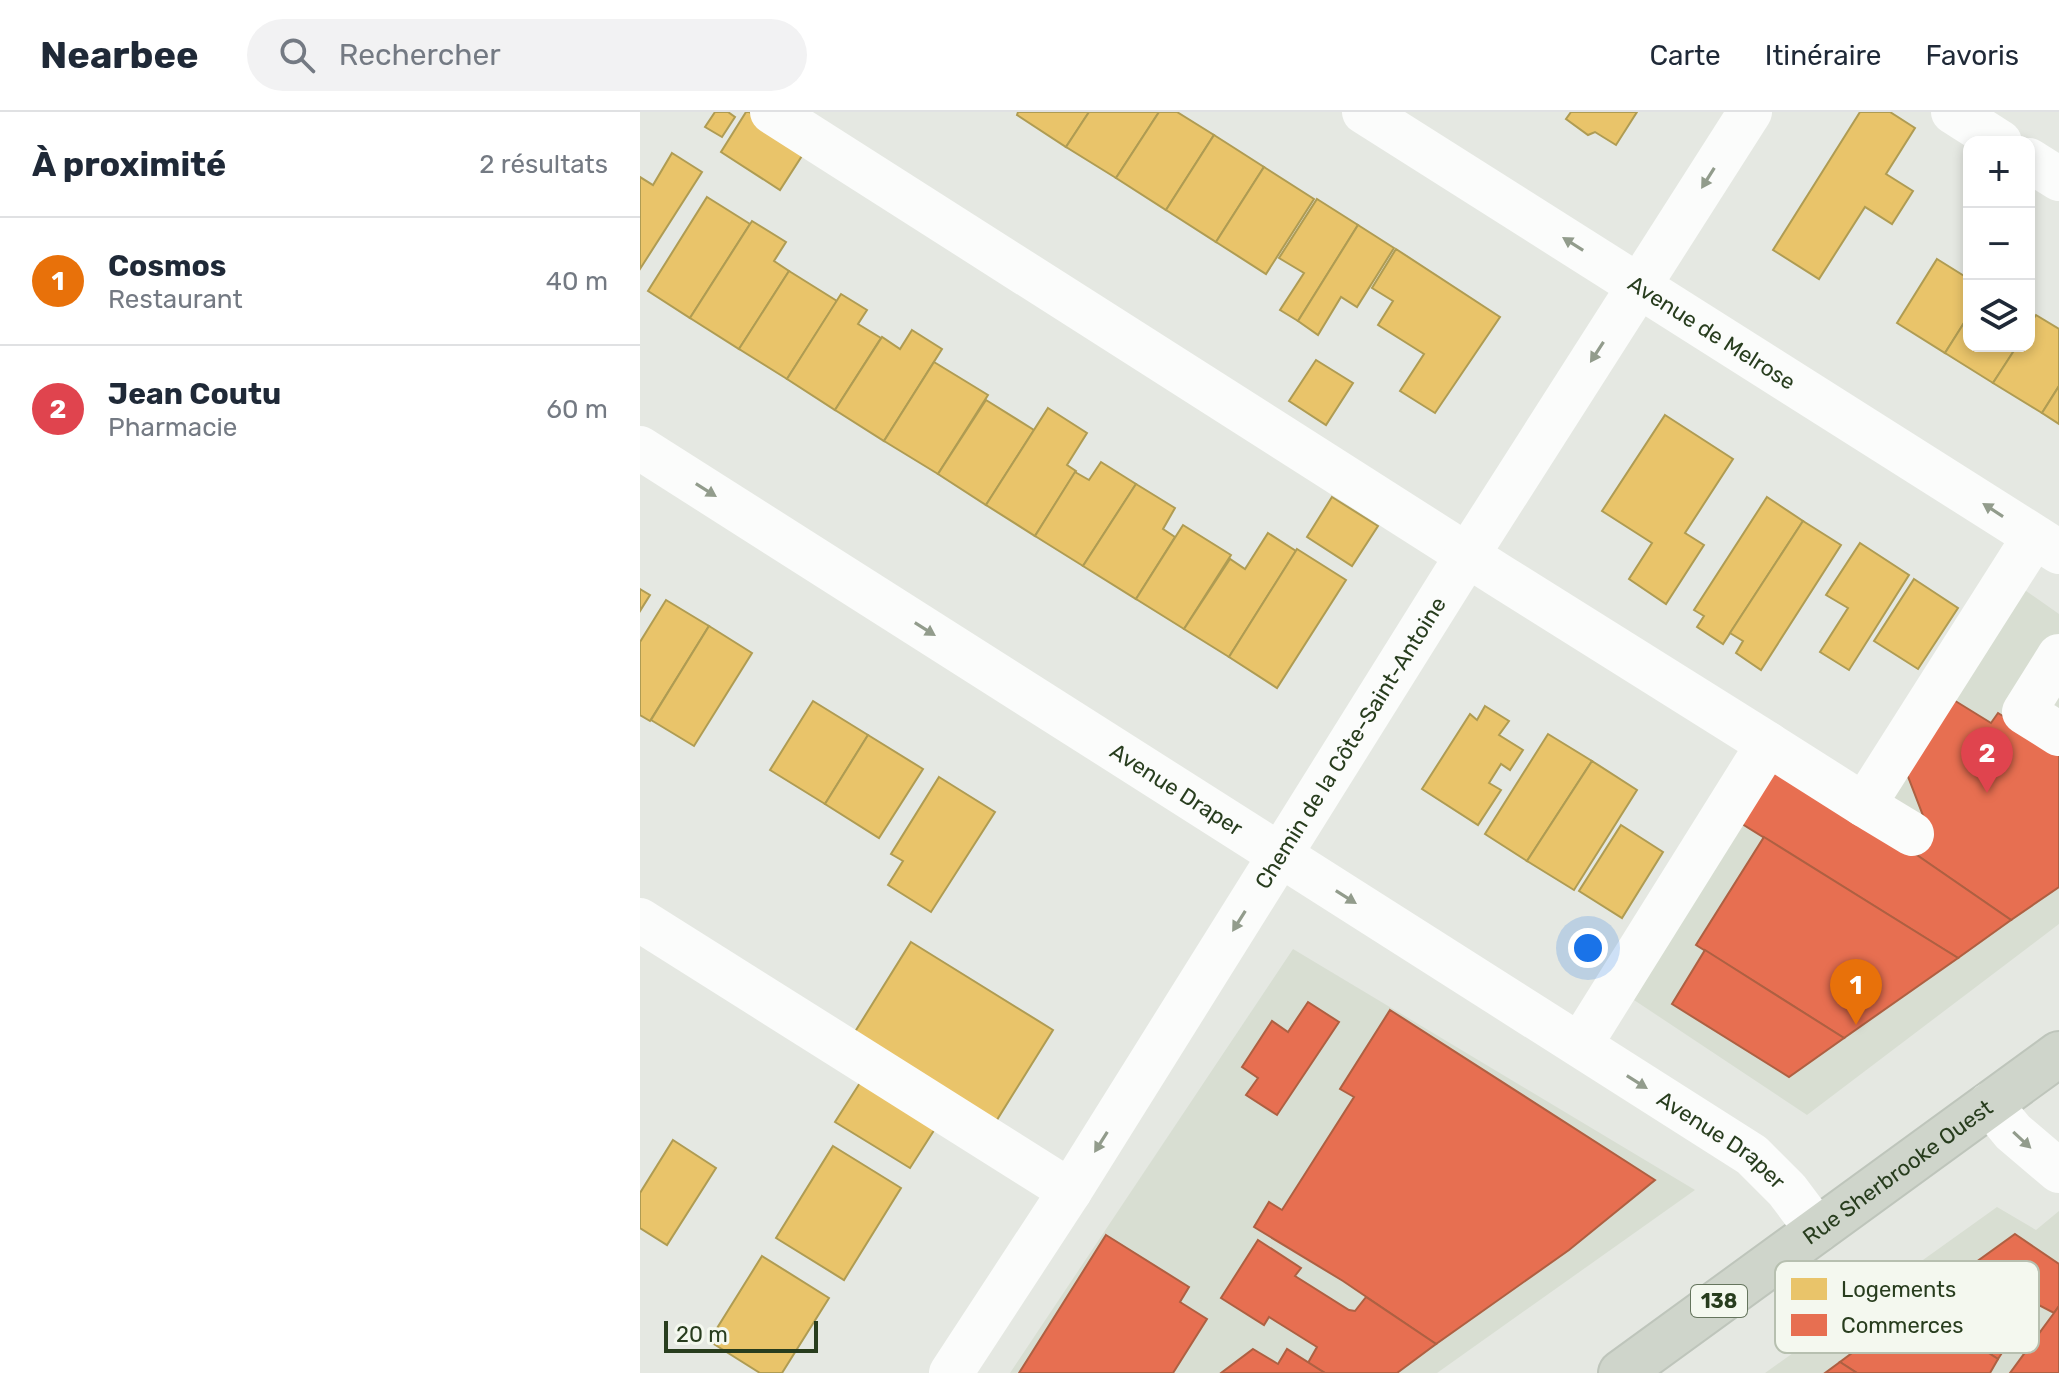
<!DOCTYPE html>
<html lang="fr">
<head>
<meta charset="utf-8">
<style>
  body { margin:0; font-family:Rubik,sans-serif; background:#f2f2f3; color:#1f2937 }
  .controls { position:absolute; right:24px; top:24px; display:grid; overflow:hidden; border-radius:16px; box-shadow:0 4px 12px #0003 }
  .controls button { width:72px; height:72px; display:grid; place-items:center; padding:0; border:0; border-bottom:2px solid #e0e1e3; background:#fff; color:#1f2937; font:40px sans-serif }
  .scale { position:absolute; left:24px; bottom:20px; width:154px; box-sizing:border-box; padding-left:8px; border:4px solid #283d1e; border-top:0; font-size:22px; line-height:28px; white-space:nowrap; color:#283d1e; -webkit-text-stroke:6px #f4f8ef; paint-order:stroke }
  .you { position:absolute; left:948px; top:836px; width:28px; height:28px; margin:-20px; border:6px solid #fff; border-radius:50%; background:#1a73e8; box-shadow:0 0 0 12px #1a73e833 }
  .badge { display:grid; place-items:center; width:52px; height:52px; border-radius:50%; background:#b45309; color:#fff; font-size:26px; font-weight:700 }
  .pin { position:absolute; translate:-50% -66px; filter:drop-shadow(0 2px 4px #0008) }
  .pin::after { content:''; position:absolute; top:42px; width:28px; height:24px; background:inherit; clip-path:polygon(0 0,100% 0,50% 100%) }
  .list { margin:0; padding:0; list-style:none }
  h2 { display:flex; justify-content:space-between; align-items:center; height:104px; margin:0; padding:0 32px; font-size:34px }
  h2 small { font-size:26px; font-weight:400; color:#747a83 }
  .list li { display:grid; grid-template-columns:52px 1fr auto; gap:24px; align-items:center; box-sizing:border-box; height:128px; padding:0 32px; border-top:2px solid #e0e1e3 }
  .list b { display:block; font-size:30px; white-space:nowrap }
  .list p { margin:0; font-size:26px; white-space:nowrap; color:#747a83 }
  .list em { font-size:26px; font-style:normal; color:#747a83 }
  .icon { flex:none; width:44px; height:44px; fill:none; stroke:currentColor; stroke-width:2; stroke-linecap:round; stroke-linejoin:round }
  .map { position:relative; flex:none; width:1419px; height:1261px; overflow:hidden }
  header { display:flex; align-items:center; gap:48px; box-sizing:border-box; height:112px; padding:0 40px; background:#fff; border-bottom:2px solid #e0e1e3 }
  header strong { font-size:38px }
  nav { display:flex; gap:44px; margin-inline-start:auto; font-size:28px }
  .search { width:560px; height:72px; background:#f2f2f3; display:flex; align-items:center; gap:20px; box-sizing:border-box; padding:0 28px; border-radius:44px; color:#747a83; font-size:30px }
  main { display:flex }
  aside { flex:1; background:#fff }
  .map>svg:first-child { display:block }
</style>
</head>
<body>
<header>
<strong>Nearbee</strong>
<div class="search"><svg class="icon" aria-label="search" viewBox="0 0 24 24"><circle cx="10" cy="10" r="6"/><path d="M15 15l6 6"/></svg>Rechercher</div>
<nav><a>Carte</a><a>Itinéraire</a><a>Favoris</a></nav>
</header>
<main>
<aside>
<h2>À proximité<small>2 résultats</small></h2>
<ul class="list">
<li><span class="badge" style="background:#e8710a">1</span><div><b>Cosmos</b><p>Restaurant</p></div><em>40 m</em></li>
<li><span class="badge" style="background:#e0444e">2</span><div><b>Jean Coutu</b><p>Pharmacie</p></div><em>60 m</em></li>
</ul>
</aside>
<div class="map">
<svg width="1419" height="1261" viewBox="0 0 1419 1261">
  <rect width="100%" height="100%" fill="#e5e8e2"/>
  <!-- built -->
  <g fill="#d8ded2">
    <path d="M 1359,460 L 1419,502 L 1419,812 L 1167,1003 L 994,888 L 1148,625 L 1216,676 Z"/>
    <path d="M 653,837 L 1055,1078 L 797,1261 L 370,1261 Z"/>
    <path d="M 1357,1095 L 1396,1118 L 1419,1099 L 1419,1261 L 1125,1261 Z"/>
  </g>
  <!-- homes -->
  <g fill="#e9c46a" stroke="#af9c53" stroke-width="2">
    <path d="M 75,0 L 88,0 L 95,5 L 82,25 L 65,15 Z"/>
    <path d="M 106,0 L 109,0 L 167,36 L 140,78 L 81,40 Z"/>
    <path d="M 378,0 L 449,0 L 426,35 L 377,3 Z"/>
    <path d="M 449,0 L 519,0 L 476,66 L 426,35 Z"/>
    <path d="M 519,0 L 537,0 L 574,23 L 526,98 L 476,66 Z"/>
    <path d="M 931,0 L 997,0 L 976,33 L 955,20 L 948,23 L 926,7 Z"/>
    <path d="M 1220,0 L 1250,0 L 1275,16 L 1246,62 L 1273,79 L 1252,112 L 1225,95 L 1179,167 L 1133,138 Z"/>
    <path d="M 574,23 L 624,55 L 576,130 L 526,98 Z"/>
    <path d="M 32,41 L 62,60 L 0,157 L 0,65 L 13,73 Z"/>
    <path d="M 624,55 L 674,87 L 626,162 L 576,130 Z"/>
    <path d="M 67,85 L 110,112 L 50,206 L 8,179 Z"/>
    <path d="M 677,87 L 718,113 L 658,209 L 640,198 L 664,161 L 639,146 Z"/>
    <path d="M 112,109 L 146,130 L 134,149 L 149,159 L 99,237 L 50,206 Z"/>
    <path d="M 718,113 L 754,136 L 717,195 L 701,185 L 678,223 L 658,209 Z"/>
    <path d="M 756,137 L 860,205 L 795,301 L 760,279 L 784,242 L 738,213 L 753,189 L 732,176 Z"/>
    <path d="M 1297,147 L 1329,167 L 1329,203 L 1305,241 L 1257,211 Z"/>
    <path d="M 149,159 L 197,189 L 147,267 L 99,237 Z"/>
    <path d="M 201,182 L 227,198 L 218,212 L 241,226 L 195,298 L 147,267 Z"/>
    <path d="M 1329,203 L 1329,234 L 1377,234 L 1353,271 L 1305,241 Z"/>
    <path d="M 1396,203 L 1419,217 L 1419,274 L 1402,301 L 1353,271 L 1377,234 L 1389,234 L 1389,214 Z"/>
    <path d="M 272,218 L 302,237 L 244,329 L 195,298 L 242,225 L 260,237 Z"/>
    <path d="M 676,248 L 713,271 L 686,313 L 649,289 Z"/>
    <path d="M 294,250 L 348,283 L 298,362 L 244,329 Z"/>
    <path d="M 1419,274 L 1419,312 L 1402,301 Z"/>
    <path d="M 346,288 L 394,318 L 346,393 L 298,362 Z"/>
    <path d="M 408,296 L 447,321 L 427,353 L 436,359 L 395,424 L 346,393 Z"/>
    <path d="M 1025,303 L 1093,347 L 1045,421 L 1064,433 L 1026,492 L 989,467 L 1012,431 L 962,399 Z"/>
    <path d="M 461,350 L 496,372 L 443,454 L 395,424 L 435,360 L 449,368 Z"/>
    <path d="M 496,372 L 535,396 L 523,417 L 535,425 L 496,487 L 443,454 Z"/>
    <path d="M 692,385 L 738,414 L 712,454 L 667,425 Z"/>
    <path d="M 1127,385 L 1163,409 L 1083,532 L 1057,515 L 1064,504 L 1054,498 Z"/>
    <path d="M 1163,409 L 1201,433 L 1121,558 L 1096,541 L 1103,529 L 1090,521 Z"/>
    <path d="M 543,413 L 591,443 L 544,517 L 496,487 Z"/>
    <path d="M 628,421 L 656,439 L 589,545 L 544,517 L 590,447 L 605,457 Z"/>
    <path d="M 1220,431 L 1269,463 L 1209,558 L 1180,540 L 1208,496 L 1186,483 Z"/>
    <path d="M 657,437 L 706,468 L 637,576 L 589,545 Z"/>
    <path d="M 1274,467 L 1318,496 L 1278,557 L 1234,529 Z"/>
    <path d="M 0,477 L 10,483 L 0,499 Z"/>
    <path d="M 26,488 L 69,514 L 10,609 L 0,603 L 0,530 Z"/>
    <path d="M 69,514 L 112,541 L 54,634 L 11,608 Z"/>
    <path d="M 173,589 L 228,623 L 185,692 L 130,658 Z"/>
    <path d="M 845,594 L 869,609 L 859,623 L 883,638 L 870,658 L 861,652 L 849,671 L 861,678 L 838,713 L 782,677 L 830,602 L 837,608 Z"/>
    <path d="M 908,622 L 952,649 L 887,749 L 845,722 Z"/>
    <path d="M 228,623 L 283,657 L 239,726 L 185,692 Z"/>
    <path d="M 952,649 L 997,678 L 934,778 L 887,749 Z"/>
    <path d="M 299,665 L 355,700 L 291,800 L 248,773 L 263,749 L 251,742 Z"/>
    <path d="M 981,713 L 1023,740 L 982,806 L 939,779 Z"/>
    <path d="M 271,830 L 413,918 L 355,1011 L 213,923 Z"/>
    <path d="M 223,966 L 298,1012 L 270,1056 L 195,1010 Z"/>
    <path d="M 33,1028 L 76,1056 L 27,1133 L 0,1116 L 0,1081 Z"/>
    <path d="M 193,1034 L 261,1076 L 204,1168 L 136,1126 Z"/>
    <path d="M 122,1144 L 189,1186 L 142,1261 L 120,1261 L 69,1229 Z"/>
  </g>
  <!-- shops -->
  <g fill="#e76f51" stroke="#ae6042" stroke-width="2">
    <path d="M 1304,582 L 1351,611 L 1358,601 L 1419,639 L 1419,775 L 1371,808 L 1271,739 L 1287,714 L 1262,649 Z"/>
    <path d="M 1129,651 L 1271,739 L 1371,808 L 1318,846 L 1094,707 Z"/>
    <path d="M 1124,725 L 1318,846 L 1204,926 L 1056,833 Z"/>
    <path d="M 1065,838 L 1204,926 L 1149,965 L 1032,892 Z"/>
    <path d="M 668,890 L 699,910 L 637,1003 L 606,983 L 618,966 L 602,955 L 632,909 L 648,920 Z"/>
    <path d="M 750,898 L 1015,1068 L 929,1138 L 796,1232 L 703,1169 L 614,1115 L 629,1090 L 642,1098 L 714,985 L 700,977 Z"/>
    <path d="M 1375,1122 L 1419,1152 L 1419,1194 L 1414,1201 L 1395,1191 L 1358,1247 L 1275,1194 Z"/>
    <path d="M 466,1123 L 549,1175 L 540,1190 L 567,1207 L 533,1261 L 379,1261 Z"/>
    <path d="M 618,1128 L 661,1156 L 655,1164 L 709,1198 L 715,1199 L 726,1185 L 796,1232 L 757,1261 L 685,1261 L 668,1251 L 677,1235 L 629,1205 L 624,1213 L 581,1186 Z"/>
    <path d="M 1275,1194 L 1358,1247 L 1350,1261 L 1217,1261 L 1200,1250 Z"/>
    <path d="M 1419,1194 L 1419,1261 L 1370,1261 L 1414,1201 Z"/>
    <path d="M 613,1237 L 638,1252 L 647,1237 L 685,1261 L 581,1261 Z"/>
    <path d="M 1200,1250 L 1217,1261 L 1185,1261 Z"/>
  </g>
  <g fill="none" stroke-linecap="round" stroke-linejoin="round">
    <defs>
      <g id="major">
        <path id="s4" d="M 981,1261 L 1419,942"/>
      </g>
    </defs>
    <!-- major casing -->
    <use href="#major" stroke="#bec5bb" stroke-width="48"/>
    <!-- minor -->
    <g stroke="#fbfcfb" stroke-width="44">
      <path d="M 132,0 L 860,464 L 1128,632 L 940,933"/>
      <path id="s1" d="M 724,0 L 1419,440"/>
      <path d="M 1313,0 L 1360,30"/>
      <path d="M 1389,48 L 1419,67"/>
      <path id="s2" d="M 0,336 L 1112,1043 L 1147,1078 L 1177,1118"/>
      <path d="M 1419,544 L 1384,600 L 1419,622"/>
      <path d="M 1128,632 L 1224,693"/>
      <path d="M 1272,722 L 1224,693 L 1394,425"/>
      <path d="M 0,808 L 430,1079"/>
      <path d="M 1350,992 L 1373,1020 L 1419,1059"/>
      <path id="s3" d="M 311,1261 L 430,1079 L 828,442 L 1110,0"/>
    </g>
    <!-- major -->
    <use href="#major" stroke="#cfd5cb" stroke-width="44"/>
  </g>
  <!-- one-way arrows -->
  <defs><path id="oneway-solid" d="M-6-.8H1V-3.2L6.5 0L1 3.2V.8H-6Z" transform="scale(2)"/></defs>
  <g fill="#929c8c">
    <use href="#oneway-solid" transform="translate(1068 66) rotate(122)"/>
    <use href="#oneway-solid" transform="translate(933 132) rotate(-148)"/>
    <use href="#oneway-solid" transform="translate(957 240) rotate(123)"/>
    <use href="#oneway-solid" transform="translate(66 378) rotate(32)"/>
    <use href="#oneway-solid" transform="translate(1353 398) rotate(-147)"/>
    <use href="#oneway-solid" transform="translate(285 517) rotate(32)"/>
    <use href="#oneway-solid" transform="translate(706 785) rotate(32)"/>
    <use href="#oneway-solid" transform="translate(599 809) rotate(122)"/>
    <use href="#oneway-solid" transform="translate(997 970) rotate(32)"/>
    <use href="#oneway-solid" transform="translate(1382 1028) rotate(43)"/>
    <use href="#oneway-solid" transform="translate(461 1030) rotate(122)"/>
  </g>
  <g text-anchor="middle" stroke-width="8" stroke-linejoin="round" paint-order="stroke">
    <!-- shield labels -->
    <rect fill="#f4f8ef" stroke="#65755d" stroke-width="2" x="1051" y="1173" width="56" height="32" rx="6"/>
    <g font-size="20" font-weight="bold" fill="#283d1e">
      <text x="1079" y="1196">138</text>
    </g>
    <!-- street labels -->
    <g font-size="22" fill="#283d1e" stroke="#f4f8ef">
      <text dy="8" stroke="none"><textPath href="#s1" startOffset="412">Avenue de Melrose</textPath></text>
      <text dy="8" stroke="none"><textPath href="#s3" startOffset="746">Chemin de la Côte-Saint-Antoine</textPath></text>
      <text dy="8" stroke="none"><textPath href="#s2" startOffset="636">Avenue Draper</textPath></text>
      <text dy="8" stroke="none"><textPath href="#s2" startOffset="1284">Avenue Draper</textPath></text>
      <text dy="8" stroke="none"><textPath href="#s4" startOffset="342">Rue Sherbrooke Ouest</textPath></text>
    </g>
  </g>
  <!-- legend -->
  <rect x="1135" y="1149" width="264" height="92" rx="12" fill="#f4f8ef" stroke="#b7c0b0" stroke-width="2"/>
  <rect x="1151" y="1166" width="36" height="22" fill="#e9c46a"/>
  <rect x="1151" y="1202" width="36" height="22" fill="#e76f51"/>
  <g font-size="22" fill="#283d1e">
    <text x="1201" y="1185">Logements</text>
    <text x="1201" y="1221">Commerces</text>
  </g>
</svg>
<div class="controls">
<button>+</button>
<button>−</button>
<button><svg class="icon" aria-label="layers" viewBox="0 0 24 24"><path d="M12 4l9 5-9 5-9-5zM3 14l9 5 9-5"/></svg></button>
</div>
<div class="scale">20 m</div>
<div class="you"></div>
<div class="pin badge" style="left:1216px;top:913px;background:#e8710a">1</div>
<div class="pin badge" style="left:1347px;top:681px;background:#e0444e">2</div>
</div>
</main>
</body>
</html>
